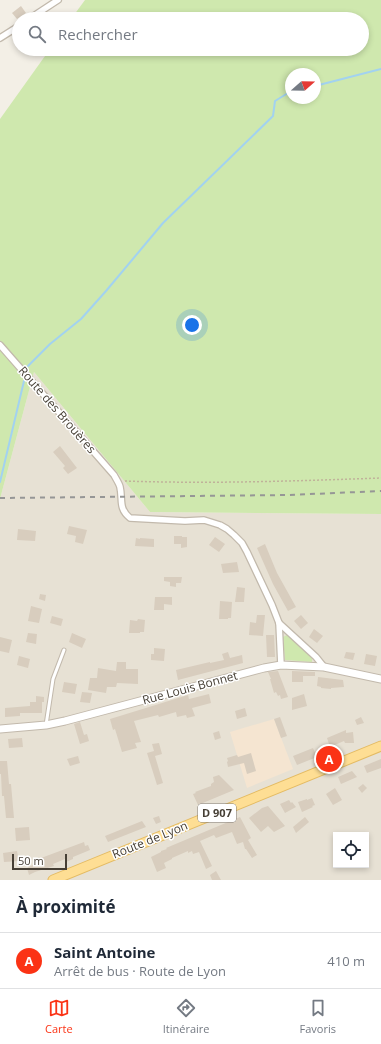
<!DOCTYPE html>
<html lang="fr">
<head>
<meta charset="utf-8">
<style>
  body { margin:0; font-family:"Open Sans",sans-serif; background:#f2f2f3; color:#1f2937 }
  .controls { position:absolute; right:12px; bottom:12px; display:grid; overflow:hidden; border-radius:0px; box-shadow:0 2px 6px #0003 }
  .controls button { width:36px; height:36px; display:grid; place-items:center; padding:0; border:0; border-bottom:1px solid #e0e1e3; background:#fff; color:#1f2937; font:20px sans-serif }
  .compass { position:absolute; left:285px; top:68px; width:36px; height:36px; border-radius:50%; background:#fff; box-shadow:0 2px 6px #0003; rotate:70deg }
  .scale { position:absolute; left:12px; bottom:10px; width:55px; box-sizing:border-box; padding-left:4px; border:2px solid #463f35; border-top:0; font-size:11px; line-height:14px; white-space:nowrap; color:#463f35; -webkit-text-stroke:3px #fff; paint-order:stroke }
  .you { position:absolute; left:192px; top:325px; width:14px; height:14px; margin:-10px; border:3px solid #fff; border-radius:50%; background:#1a73e8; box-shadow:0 0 0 6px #1a73e833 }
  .badge { display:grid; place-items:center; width:26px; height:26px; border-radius:50%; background:#fb3315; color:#fff; font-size:13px; font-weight:700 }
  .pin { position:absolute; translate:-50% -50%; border:2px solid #fff; box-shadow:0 1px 4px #0006 }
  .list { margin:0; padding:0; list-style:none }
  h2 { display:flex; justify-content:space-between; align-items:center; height:52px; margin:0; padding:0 16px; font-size:17px }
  h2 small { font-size:13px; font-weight:400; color:#747a83 }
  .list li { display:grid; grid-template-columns:26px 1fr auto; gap:12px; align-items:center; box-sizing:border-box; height:56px; padding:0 16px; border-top:1px solid #e0e1e3 }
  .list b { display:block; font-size:15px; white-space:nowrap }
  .list p { margin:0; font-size:13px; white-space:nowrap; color:#747a83 }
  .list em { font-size:13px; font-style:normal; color:#747a83 }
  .icon { flex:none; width:22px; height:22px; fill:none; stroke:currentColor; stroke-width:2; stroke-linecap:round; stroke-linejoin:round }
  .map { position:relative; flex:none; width:381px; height:880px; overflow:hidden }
  .search { position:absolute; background:#fff; box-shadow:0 2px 6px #0003; left:12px; right:12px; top:12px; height:44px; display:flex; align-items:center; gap:10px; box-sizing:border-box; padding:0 14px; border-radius:22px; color:#747a83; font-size:15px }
  .sheet { height:108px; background:#fff }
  nav { display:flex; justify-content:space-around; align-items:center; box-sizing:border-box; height:56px; border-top:1px solid #e0e1e3; background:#fff; font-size:11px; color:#747a83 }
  nav a { display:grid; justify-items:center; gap:2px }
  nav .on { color:#fb3315 }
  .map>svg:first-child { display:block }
</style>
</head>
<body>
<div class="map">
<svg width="381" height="880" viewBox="0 0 381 880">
  <rect width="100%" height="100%" fill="#f3efe6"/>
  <!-- residential -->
  <path fill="#e7e1d4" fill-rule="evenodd" d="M 34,372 L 150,512 L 381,514 L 381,880 L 0,880 L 0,499 ZM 336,835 L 366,835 L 366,865 L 336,865 Z"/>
  <!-- commercial -->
  <path fill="#f5e5d1" d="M 274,719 L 293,769 L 247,788 L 230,732 Z"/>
  <!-- green -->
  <g fill="#cfe8ae" fill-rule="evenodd">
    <path d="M 85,0 L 381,0 L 381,514 L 150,512 L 34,372 L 0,499 L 0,119 L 50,49 L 362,49 L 362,19 L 71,19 ZM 291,74 L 315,74 L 315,98 L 291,98 Z"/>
    <path d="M 287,635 L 311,656 L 312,659 L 312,662 L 285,660 L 283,637 Z"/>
  </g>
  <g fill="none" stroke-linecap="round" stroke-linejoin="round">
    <!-- stream -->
    <g stroke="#a2d2f0" stroke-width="2">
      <path d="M 315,86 L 381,69"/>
      <path d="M 28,366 L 50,344 L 81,319 L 106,291 L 163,223 L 273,116 L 275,101 L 288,93 L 291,92"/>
      <path d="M 0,482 L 24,381"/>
    </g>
  </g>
  <!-- building -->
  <g fill="#d8cdbe">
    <path d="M 21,6 L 26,13 L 17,19 L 12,13 Z"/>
    <path d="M 60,446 L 77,468 L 68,474 L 63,468 L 65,466 L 53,452 Z"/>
    <path d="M 69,526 L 87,530 L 83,544 L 75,542 L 76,536 L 67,534 Z"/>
    <path d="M 18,529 L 36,531 L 35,541 L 17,540 Z"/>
    <path d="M 174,536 L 182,536 L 182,537 L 187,537 L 187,547 L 181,548 L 181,544 L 174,544 Z"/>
    <path d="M 215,537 L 225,544 L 219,552 L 209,545 Z"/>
    <path d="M 136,538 L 140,539 L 140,538 L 154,539 L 154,547 L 135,546 Z"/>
    <path d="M 265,544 L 277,573 L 296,607 L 288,611 L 273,584 L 257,548 Z"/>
    <path d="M 237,562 L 239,572 L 223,573 L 221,564 Z"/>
    <path d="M 164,577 L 182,577 L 181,583 L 176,583 L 176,587 L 170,586 L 170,582 L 164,581 Z"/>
    <path d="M 237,587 L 245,588 L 244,602 L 235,602 Z"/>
    <path d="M 40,594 L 46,595 L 45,601 L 39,599 Z"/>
    <path d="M 155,597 L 172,597 L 172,605 L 164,604 L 164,610 L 154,610 Z"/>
    <path d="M 220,601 L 232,602 L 231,618 L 228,618 L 228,619 L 219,619 Z"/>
    <path d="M 31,606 L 42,609 L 39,623 L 28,621 Z"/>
    <path d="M 257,615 L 265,615 L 263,636 L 249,635 L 250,622 L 256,623 Z"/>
    <path d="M 301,615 L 308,623 L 301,629 L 294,621 Z"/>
    <path d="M 52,616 L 63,619 L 61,626 L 50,623 Z"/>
    <path d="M 138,619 L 145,620 L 144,632 L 140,632 L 140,633 L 129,633 L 130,620 L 137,621 Z"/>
    <path d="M 314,629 L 323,636 L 317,643 L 309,637 Z"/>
    <path d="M 28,633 L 37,634 L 36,644 L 26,642 Z"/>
    <path d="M 72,633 L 86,639 L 82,648 L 69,642 Z"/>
    <path d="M 266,635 L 274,635 L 275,657 L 267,657 Z"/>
    <path d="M 0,637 L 12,640 L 9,653 L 0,651 Z"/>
    <path d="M 154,648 L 165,649 L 164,661 L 151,660 L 151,654 L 154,654 Z"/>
    <path d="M 228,652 L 230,658 L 242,655 L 243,663 L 178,680 L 176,670 L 210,662 L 210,663 L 224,660 L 222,654 Z"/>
    <path d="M 346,652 L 355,653 L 353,660 L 344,658 Z"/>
    <path d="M 366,654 L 377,656 L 375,666 L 364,664 Z"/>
    <path d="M 19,656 L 30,659 L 28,668 L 17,665 Z"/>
    <path d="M 117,662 L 126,662 L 126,669 L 138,669 L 138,684 L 117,683 L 116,687 L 107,687 L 106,693 L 88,690 L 90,678 L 97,678 L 98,668 L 116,671 Z"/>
    <path d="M 278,671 L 288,697 L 281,699 L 280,695 L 278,696 L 276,692 L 274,693 L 270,679 L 271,679 L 268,672 Z"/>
    <path d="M 292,671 L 315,672 L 315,676 L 303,676 L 303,682 L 292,682 Z"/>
    <path d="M 318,677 L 343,680 L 344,687 L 331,688 L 331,689 L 321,688 L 321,687 L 317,686 Z"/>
    <path d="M 64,682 L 77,684 L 75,694 L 62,692 Z"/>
    <path d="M 82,692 L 92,693 L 90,703 L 80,702 Z"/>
    <path d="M 209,694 L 211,703 L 192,708 L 195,716 L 187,718 L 186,715 L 177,717 L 176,712 L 159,717 L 158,715 L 134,721 L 141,742 L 135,743 L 137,748 L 122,752 L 115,729 L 113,730 L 110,719 L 188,695 L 189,699 Z"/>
    <path d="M 304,694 L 307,706 L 292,710 L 292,698 Z"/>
    <path d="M 36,696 L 44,697 L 44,702 L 42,702 L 42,713 L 20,713 L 20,716 L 5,717 L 5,708 L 30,706 L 30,702 L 36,702 Z"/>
    <path d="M 245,708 L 247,716 L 237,719 L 235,711 Z"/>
    <path d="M 280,717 L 287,736 L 281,738 L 274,719 Z"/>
    <path d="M 361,717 L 364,723 L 357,725 L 355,720 Z"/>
    <path d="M 80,722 L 84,735 L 87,734 L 89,741 L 80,744 L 74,724 Z"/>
    <path d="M 346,730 L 346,733 L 353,732 L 354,743 L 345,743 L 344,741 L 330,747 L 327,738 Z"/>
    <path d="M 219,731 L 221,738 L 215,740 L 213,733 Z"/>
    <path d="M 22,738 L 23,747 L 9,748 L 8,739 Z"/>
    <path d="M 159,743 L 162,754 L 155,756 L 163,783 L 157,785 L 147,753 L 154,751 L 152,744 Z"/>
    <path d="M 313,748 L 317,757 L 297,765 L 293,756 Z"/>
    <path d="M 251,753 L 256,771 L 247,774 L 244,763 L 228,767 L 227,762 L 228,761 L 227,758 L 237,755 L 238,757 Z"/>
    <path d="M 78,756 L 80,763 L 70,766 L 67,759 Z"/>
    <path d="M 381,759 L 381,768 L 367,773 L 364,766 Z"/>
    <path d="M 0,761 L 7,761 L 9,784 L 11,784 L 14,818 L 6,818 L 4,796 L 2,796 L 1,774 L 0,774 Z"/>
    <path d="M 352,771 L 357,777 L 341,784 L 338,777 Z"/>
    <path d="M 219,775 L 234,790 L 198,805 L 193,794 L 196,793 L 195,792 L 211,786 L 211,784 L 214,782 L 213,777 Z"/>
    <path d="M 363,784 L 367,788 L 362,793 L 358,788 Z"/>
    <path d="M 335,788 L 342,800 L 333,805 L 326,794 Z"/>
    <path d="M 312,798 L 315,805 L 312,806 L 313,807 L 302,812 L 298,802 L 307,799 L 307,800 Z"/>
    <path d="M 289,800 L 291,803 L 292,802 L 296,807 L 285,813 L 280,804 Z"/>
    <path d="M 268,806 L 285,826 L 274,832 L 268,826 L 261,832 L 249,818 L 262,808 Z"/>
    <path d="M 159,816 L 161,822 L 156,824 L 153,818 Z"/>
    <path d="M 240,817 L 251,838 L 248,840 L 257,855 L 252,858 L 246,849 L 245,849 L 243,842 L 237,844 L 232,832 L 216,838 L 214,835 L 200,841 L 212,866 L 206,869 L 199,852 L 193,854 L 192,851 L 188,853 L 188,851 L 172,858 L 172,859 L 164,863 L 166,868 L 157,872 L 151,857 L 161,852 L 161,851 L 167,849 L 166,848 Z"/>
    <path d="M 305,817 L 309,822 L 296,833 L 293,827 Z"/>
    <path d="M 142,821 L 146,827 L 108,842 L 105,836 Z"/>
    <path d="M 29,827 L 30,840 L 16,841 L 15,828 Z"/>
    <path d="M 84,842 L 85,846 L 88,845 L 90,850 L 73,857 L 73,859 L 66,862 L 65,859 L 53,864 L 54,866 L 35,872 L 29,875 L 27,868 L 33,865 L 33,864 L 34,863 L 33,861 Z"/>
    <path d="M 17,851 L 19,861 L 4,862 L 3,853 Z"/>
    <path d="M 216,871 L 221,880 L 212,880 L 210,875 Z"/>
  </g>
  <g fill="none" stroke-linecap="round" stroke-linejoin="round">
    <defs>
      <path id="service" d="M 46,725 L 53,679 L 64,650"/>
      <g id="minor">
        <path d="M 29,19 L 58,0"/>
        <path d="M 0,38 L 19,26"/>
        <path d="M 0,345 L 114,475 C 116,479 119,483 120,487 C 123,500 118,508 130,518 L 185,521 L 204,520 L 220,525 L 227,529 L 234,535 L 242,543 L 247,552 L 272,605 L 279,623 L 281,665"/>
        <path d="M 279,623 L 316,657 L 324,667"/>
      </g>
      <path id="tertiary" d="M 0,729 L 46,725 L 65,721 L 264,668 L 281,665 L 324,667 L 381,679"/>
      <path id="primary" d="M 53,880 L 381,746"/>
    </defs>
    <!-- service casing -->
    <use href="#service" stroke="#c2b9ac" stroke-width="5"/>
    <!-- minor casing -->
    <use href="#minor" stroke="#c2b9ac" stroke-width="8"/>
    <!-- tertiary casing -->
    <use href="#tertiary" stroke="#c2b9ac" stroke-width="9"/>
    <!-- primary casing -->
    <use href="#primary" stroke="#e4bb63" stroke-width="11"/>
    <!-- path -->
    <path stroke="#c0b29a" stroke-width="1.5" stroke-dasharray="2 2" stroke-linecap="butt" d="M 125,481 C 210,484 296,481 381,478"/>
    <!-- service -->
    <use href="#service" stroke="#fff" stroke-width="3"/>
    <!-- minor -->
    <use href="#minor" stroke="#fff" stroke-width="5.5"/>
    <!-- tertiary -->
    <use href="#tertiary" stroke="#fff" stroke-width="7"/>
    <!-- primary -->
    <use href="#primary" stroke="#fede94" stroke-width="9"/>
    <!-- rail -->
    <path stroke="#969696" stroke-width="2" stroke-dasharray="5 5" stroke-linecap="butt" d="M 0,498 L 289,495 L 381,491"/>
  </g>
  <g text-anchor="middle" stroke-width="3" stroke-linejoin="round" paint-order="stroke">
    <!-- shield labels -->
    <rect fill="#fff" stroke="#7e7972" stroke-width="1" x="198" y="804" width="38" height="18" rx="3"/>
    <g font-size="11" font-weight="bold" fill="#463f35">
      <text x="217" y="817">D 907</text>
    </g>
    <!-- street labels -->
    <g font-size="12" fill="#463f35" stroke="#fff">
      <text transform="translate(57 410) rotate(49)" y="4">Route des Brouères</text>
      <text transform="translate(190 688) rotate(-15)" y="4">Rue Louis Bonnet</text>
      <text transform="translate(150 840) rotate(-22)" y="4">Route de Lyon</text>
    </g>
  </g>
</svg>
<div class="controls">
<button><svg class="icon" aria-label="locate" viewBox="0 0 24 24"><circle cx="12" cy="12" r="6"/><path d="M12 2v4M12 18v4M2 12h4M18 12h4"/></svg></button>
</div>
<svg class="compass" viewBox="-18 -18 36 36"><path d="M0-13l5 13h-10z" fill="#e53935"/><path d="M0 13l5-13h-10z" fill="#747a83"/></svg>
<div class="scale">50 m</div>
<div class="you"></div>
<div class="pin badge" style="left:329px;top:759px">A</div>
<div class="search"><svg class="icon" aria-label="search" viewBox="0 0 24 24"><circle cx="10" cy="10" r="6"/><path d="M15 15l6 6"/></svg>Rechercher</div>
</div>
<section class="sheet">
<h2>À proximité<small></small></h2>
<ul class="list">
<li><span class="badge">A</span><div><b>Saint Antoine</b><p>Arrêt de bus · Route de Lyon</p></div><em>410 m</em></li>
</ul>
</section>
<nav>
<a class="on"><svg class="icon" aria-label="map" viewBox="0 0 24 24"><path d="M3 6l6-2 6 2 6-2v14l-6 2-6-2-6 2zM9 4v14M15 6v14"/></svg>Carte</a>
<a><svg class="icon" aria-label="directions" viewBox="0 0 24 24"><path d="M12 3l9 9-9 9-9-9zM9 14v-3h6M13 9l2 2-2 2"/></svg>Itinéraire</a>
<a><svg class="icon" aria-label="saved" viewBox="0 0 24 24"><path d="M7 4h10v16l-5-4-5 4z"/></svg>Favoris</a>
</nav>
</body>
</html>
